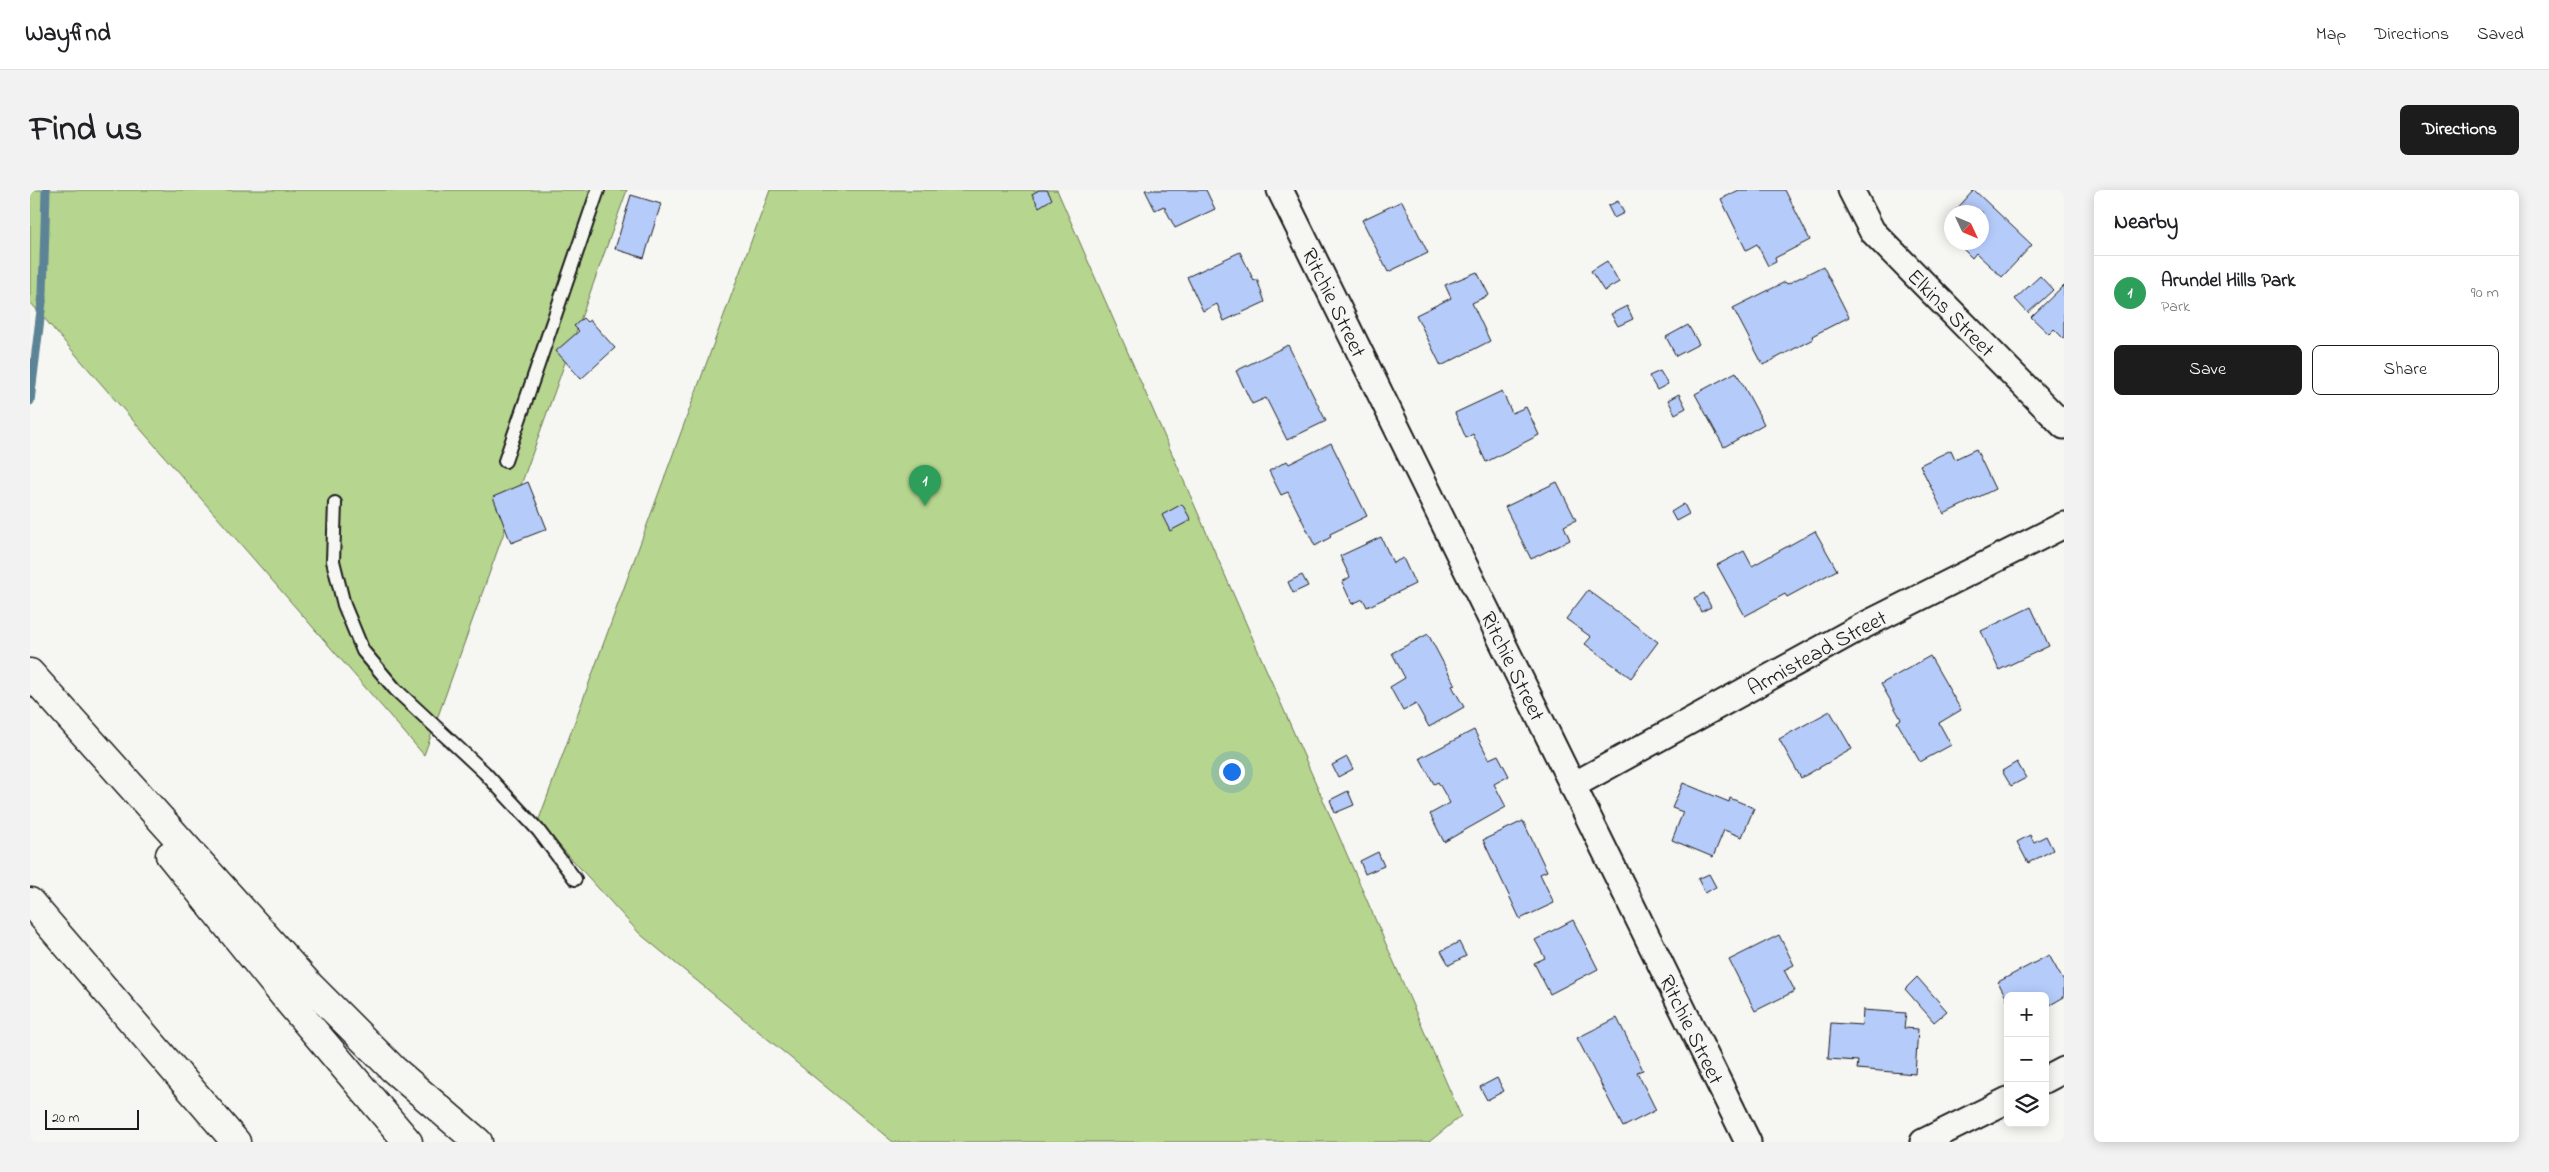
<!DOCTYPE html>
<html lang="en">
<head>
<meta charset="utf-8">
<style>
  body { margin:0; font-family:"Indie Flower",sans-serif; background:#f2f2f2; color:#202124 }
  .controls { position:absolute; right:15px; bottom:15px; display:grid; overflow:hidden; border-radius:8px; box-shadow:0 2px 12px #0003 }
  .controls button { width:45px; height:45px; display:grid; place-items:center; padding:0; border:0; border-bottom:1px solid #e0e0e0; background:#fff; color:#202124; font:25px sans-serif }
  .compass { position:absolute; left:1914px; top:15px; width:45px; height:45px; border-radius:50%; background:#fff; box-shadow:0 2px 12px #0003; rotate:134deg }
  .scale { position:absolute; left:15px; bottom:12px; width:94px; box-sizing:border-box; padding-left:5px; border:2px solid #1c1c1c; border-top:0; font-size:14px; line-height:18px; white-space:nowrap; color:#1c1c1c; -webkit-text-stroke:4px #f6f6f2; paint-order:stroke }
  .you { position:absolute; left:1201px; top:581px; width:18px; height:18px; margin:-12px; border:4px solid #fff; border-radius:50%; background:#1a73e8; box-shadow:0 0 0 8px #1a73e833 }
  .badge { display:grid; place-items:center; width:32px; height:32px; border-radius:50%; background:#1c1c1c; color:#fff; font-size:16px; font-weight:700 }
  .pin { position:absolute; translate:-50% -41px; filter:drop-shadow(0 1px 2px #0008) }
  .pin::after { content:''; position:absolute; top:26px; width:18px; height:15px; background:inherit; clip-path:polygon(0 0,100% 0,50% 100%) }
  .list { margin:0; padding:0; list-style:none }
  h2 { display:flex; justify-content:space-between; align-items:center; height:65px; margin:0; padding:0 20px; font-size:21px }
  h2 small { font-size:16px; font-weight:400; color:#757577 }
  .list li { display:grid; grid-template-columns:32px 1fr auto; gap:15px; align-items:center; box-sizing:border-box; height:75px; padding:0 20px; border-top:1px solid #e0e0e0 }
  .list b { display:block; font-size:19px; white-space:nowrap }
  .list p { margin:0; font-size:16px; white-space:nowrap; color:#757577 }
  .list em { font-size:16px; font-style:normal; color:#757577 }
  .actions { display:flex; gap:10px; padding:15px 20px }
  .actions a { flex:1; padding:11px 0; border:1px solid #1c1c1c; border-radius:8px; text-align:center; font-size:18px; color:#1c1c1c }
  .actions .main { background:#1c1c1c; color:#fff }
  .icon { flex:none; width:28px; height:28px; fill:none; stroke:currentColor; stroke-width:2; stroke-linecap:round; stroke-linejoin:round }
  .map { position:relative; flex:none; width:2034px; height:952px; overflow:hidden; border-radius:8px }
  header { display:flex; align-items:center; gap:30px; box-sizing:border-box; height:70px; padding:0 25px; background:#fff; border-bottom:1px solid #e0e0e0 }
  header strong { font-size:24px }
  nav { display:flex; gap:28px; margin-inline-start:auto; font-size:18px }
  .intro { display:flex; align-items:center; justify-content:space-between; box-sizing:border-box; height:120px; padding:0 30px }
  h1 { margin:0; font-size:35px }
  .button { padding:12px 22px; border-radius:8px; background:#1c1c1c; color:#fff; font-size:18px; font-weight:700 }
  main { display:flex; gap:30px; padding:0 30px }
  aside { flex:1; background:#fff; border-radius:8px; box-shadow:0 2px 12px #0003 }
  .map>svg:first-child { display:block }
</style>
</head>
<body>
<header>
<strong>Wayfind</strong>
<nav><a>Map</a><a>Directions</a><a>Saved</a></nav>
</header>
<div class="intro"><h1>Find us</h1><a class="button">Directions</a></div>
<main>
<div class="map">
<svg width="2034" height="952" viewBox="0 0 2034 952">
  <rect width="100%" height="100%" fill="#f6f6f2"/>
  <filter id="ink" filterUnits="userSpaceOnUse"><feTurbulence type="fractalNoise" baseFrequency=".02" numOctaves="2"/><feDisplacementMap in="SourceGraphic" scale="10" xChannelSelector="R" yChannelSelector="G"/><feConvolveMatrix kernelMatrix="1 2 1 2 8 2 1 2 1" color-interpolation-filters="sRGB"/></filter>
  <g filter="url(#ink)">
    <!-- green -->
    <g fill="#b6d58e" stroke="#697855">
      <path d="M 0,0 L 597,0 L 394,565 L 0,112 Z"/>
      <path d="M 740,0 L 1027,0 L 1431,926 L 1399,952 L 863,952 L 610,744 L 508,632 Z"/>
    </g>
    <g fill="none" stroke-linecap="round" stroke-linejoin="round">
      <!-- stream -->
      <path stroke="#5c8396" stroke-width="9" d="M 0,211 L 13,104 L 16,0"/>
    </g>
    <!-- building -->
    <g fill="#b5cbfa" stroke="#1c1c1c">
      <path d="M 1009,0 L 1017,0 L 1022,9 L 1009,17 L 1002,4 Z"/>
      <path d="M 1115,0 L 1176,0 L 1185,19 L 1145,38 L 1134,16 L 1125,20 Z"/>
      <path d="M 1709,0 L 1755,0 L 1780,50 L 1745,68 L 1746,72 L 1738,76 L 1727,54 L 1716,60 L 1691,9 Z"/>
      <path d="M 1944,0 L 2002,55 L 1972,87 L 1946,63 L 1942,68 L 1926,52 L 1952,52 L 1952,22 L 1924,22 Z"/>
      <path d="M 601,5 L 631,14 L 614,68 L 585,59 Z"/>
      <path d="M 1372,11 L 1398,63 L 1358,82 L 1332,30 Z"/>
      <path d="M 1588,11 L 1594,23 L 1584,28 L 1578,16 Z"/>
      <path d="M 1210,62 L 1224,91 L 1227,89 L 1235,112 L 1194,131 L 1187,114 L 1173,121 L 1157,87 Z"/>
      <path d="M 1577,71 L 1589,92 L 1574,101 L 1561,81 Z"/>
      <path d="M 1793,76 L 1819,127 L 1782,146 L 1783,149 L 1733,175 L 1703,118 L 1755,92 L 1757,94 Z"/>
      <path d="M 1447,82 L 1459,105 L 1442,113 L 1460,151 L 1411,176 L 1386,125 L 1421,108 L 1415,95 Z"/>
      <path d="M 2010,86 L 2023,100 L 1998,123 L 1985,109 Z"/>
      <path d="M 2034,95 L 2034,149 L 2024,139 L 2019,144 L 2001,127 Z"/>
      <path d="M 1597,116 L 1603,129 L 1588,136 L 1581,124 Z"/>
      <path d="M 553,128 L 557,132 L 560,130 L 585,158 L 551,189 L 526,161 L 549,141 L 544,136 Z"/>
      <path d="M 1658,135 L 1669,154 L 1646,166 L 1636,147 Z"/>
      <path d="M 1258,155 L 1296,231 L 1257,250 L 1236,208 L 1222,214 L 1206,181 Z"/>
      <path d="M 1630,181 L 1638,194 L 1627,200 L 1619,186 Z"/>
      <path d="M 1706,182 L 1734,234 L 1694,257 L 1665,204 Z"/>
      <path d="M 1472,201 L 1482,223 L 1496,217 L 1509,245 L 1456,272 L 1443,244 L 1436,248 L 1425,223 Z"/>
      <path d="M 1649,204 L 1656,218 L 1645,224 L 1638,210 Z"/>
      <path d="M 1301,253 L 1337,326 L 1300,344 L 1301,347 L 1285,356 L 1258,302 L 1251,305 L 1239,281 L 1257,271 L 1259,274 Z"/>
      <path d="M 1946,259 L 1965,299 L 1914,324 L 1890,275 L 1921,260 L 1925,269 Z"/>
      <path d="M 498,292 L 517,339 L 481,353 L 463,307 Z"/>
      <path d="M 1527,292 L 1546,330 L 1534,336 L 1540,350 L 1501,369 L 1475,317 Z"/>
      <path d="M 1152,314 L 1161,330 L 1140,341 L 1132,325 Z"/>
      <path d="M 1654,314 L 1659,324 L 1646,331 L 1641,322 Z"/>
      <path d="M 1785,341 L 1807,380 L 1757,407 L 1755,404 L 1715,426 L 1687,375 L 1714,361 L 1722,376 Z"/>
      <path d="M 1351,347 L 1363,373 L 1373,368 L 1385,394 L 1337,417 L 1333,409 L 1322,414 L 1312,392 L 1320,387 L 1310,366 Z"/>
      <path d="M 1272,385 L 1278,396 L 1263,403 L 1258,392 Z"/>
      <path d="M 1558,400 L 1628,452 L 1601,488 L 1555,454 L 1561,447 L 1536,429 Z"/>
      <path d="M 1674,403 L 1681,417 L 1671,422 L 1664,408 Z"/>
      <path d="M 2001,417 L 2019,456 L 1969,480 L 1951,441 Z"/>
      <path d="M 1398,444 L 1425,495 L 1422,496 L 1434,517 L 1399,537 L 1386,514 L 1373,521 L 1360,497 L 1375,488 L 1362,463 Z"/>
      <path d="M 1900,466 L 1931,520 L 1909,533 L 1921,555 L 1890,572 L 1867,532 L 1871,529 L 1851,494 Z"/>
      <path d="M 1800,521 L 1822,559 L 1771,588 L 1749,549 Z"/>
      <path d="M 1444,540 L 1459,569 L 1468,565 L 1479,586 L 1464,594 L 1476,617 L 1414,652 L 1400,624 L 1420,613 L 1408,592 L 1404,594 L 1390,568 Z"/>
      <path d="M 1317,567 L 1323,579 L 1308,587 L 1302,575 Z"/>
      <path d="M 1987,572 L 1996,588 L 1981,596 L 1972,581 Z"/>
      <path d="M 1653,593 L 1699,612 L 1700,608 L 1724,618 L 1712,647 L 1694,640 L 1683,667 L 1642,650 L 1653,622 L 1642,618 Z"/>
      <path d="M 1318,601 L 1324,615 L 1305,623 L 1300,610 Z"/>
      <path d="M 1493,631 L 1517,681 L 1510,684 L 1524,713 L 1490,729 L 1453,650 Z"/>
      <path d="M 2000,645 L 2004,652 L 2016,646 L 2023,660 L 1998,673 L 1987,652 Z"/>
      <path d="M 1348,662 L 1354,676 L 1335,684 L 1330,671 Z"/>
      <path d="M 1679,684 L 1686,697 L 1675,703 L 1668,689 Z"/>
      <path d="M 1543,730 L 1568,779 L 1520,804 L 1504,773 L 1515,768 L 1505,750 Z"/>
      <path d="M 1749,745 L 1764,775 L 1754,780 L 1765,801 L 1725,821 L 1699,770 Z"/>
      <path d="M 1429,752 L 1436,766 L 1419,775 L 1411,761 Z"/>
      <path d="M 2019,765 L 2034,792 L 2034,807 L 2015,818 L 2015,806 L 1978,806 L 1978,811 L 1968,792 Z"/>
      <path d="M 1887,787 L 1917,821 L 1904,832 L 1875,799 Z"/>
      <path d="M 1833,820 L 1876,823 L 1874,838 L 1888,839 L 1885,884 L 1827,879 L 1828,871 L 1798,869 L 1801,833 L 1832,835 Z"/>
      <path d="M 1587,828 L 1613,880 L 1607,882 L 1626,920 L 1593,937 L 1547,848 Z"/>
      <path d="M 1467,888 L 1474,901 L 1457,910 L 1450,897 Z"/>
    </g>
    <g fill="none" stroke-linecap="round" stroke-linejoin="round">
      <defs>
        <g id="lane">
          <path d="M 475,271 L 568,0"/>
          <path d="M 305,313 L 303,371 L 314,415 L 333,461 L 365,499 L 454,582 L 508,640 L 545,689"/>
        </g>
        <g id="street">
          <path id="s1" d="M 1250,0 L 1718,952"/>
          <path id="s2" d="M 1821,0 L 1842,41 L 2034,236"/>
          <path id="s3" d="M 1542,596 L 1827,439 L 2034,335"/>
          <path d="M 2015,890 L 2034,880"/>
          <path d="M 1893,952 L 1978,910"/>
        </g>
        <g id="highway">
          <path d="M 0,483 L 281,797 L 363,879 L 448,952"/>
          <path d="M 140,665 L 260,813 L 378,952"/>
          <path d="M 0,712 L 206,952"/>
        </g>
      </defs>
      <!-- lane casing -->
      <use href="#lane" stroke="#1c1c1c" stroke-width="16"/>
      <!-- street casing -->
      <use href="#street" stroke="#1c1c1c" stroke-width="29"/>
      <!-- highway casing -->
      <use href="#highway" stroke="#1c1c1c" stroke-width="31"/>
      <!-- lane -->
      <use href="#lane" stroke="#f6f6f2" stroke-width="12"/>
      <!-- street -->
      <use href="#street" stroke="#f6f6f2" stroke-width="25"/>
      <!-- highway -->
      <use href="#highway" stroke="#f6f6f2" stroke-width="28"/>
    </g>
  </g>
  <g text-anchor="middle" stroke-width="5" stroke-linejoin="round" paint-order="stroke">
    <!-- street labels -->
    <g font-size="22" fill="#1c1c1c" stroke="#f6f6f2">
      <text dy="8" stroke="none"><textPath href="#s1" startOffset="125">Ritchie Street</textPath></text>
      <text dy="8" stroke="none"><textPath href="#s2" startOffset="160">Elkins Street</textPath></text>
      <text dy="8" stroke="none"><textPath href="#s3" startOffset="279">Armistead Street</textPath></text>
      <text dy="8" stroke="none"><textPath href="#s1" startOffset="530">Ritchie Street</textPath></text>
      <text dy="8" stroke="none"><textPath href="#s1" startOffset="935">Ritchie Street</textPath></text>
    </g>
  </g>
</svg>
<div class="controls">
<button>+</button>
<button>−</button>
<button><svg class="icon" aria-label="layers" viewBox="0 0 24 24"><path d="M12 4l9 5-9 5-9-5zM3 14l9 5 9-5"/></svg></button>
</div>
<svg class="compass" viewBox="-18 -18 36 36"><path d="M0-13l5 13h-10z" fill="#e53935"/><path d="M0 13l5-13h-10z" fill="#757577"/></svg>
<div class="scale">20 m</div>
<div class="you"></div>
<div class="pin badge" style="left:895px;top:316px;background:#2e9e5b">1</div>
</div>
<aside>
<h2>Nearby<small></small></h2>
<ul class="list">
<li><span class="badge" style="background:#2e9e5b">1</span><div><b>Arundel Hills Park</b><p>Park</p></div><em>90 m</em></li>
</ul>
<div class="actions"><a class="main">Save</a><a>Share</a></div>
</aside>
</main>
</body>
</html>
